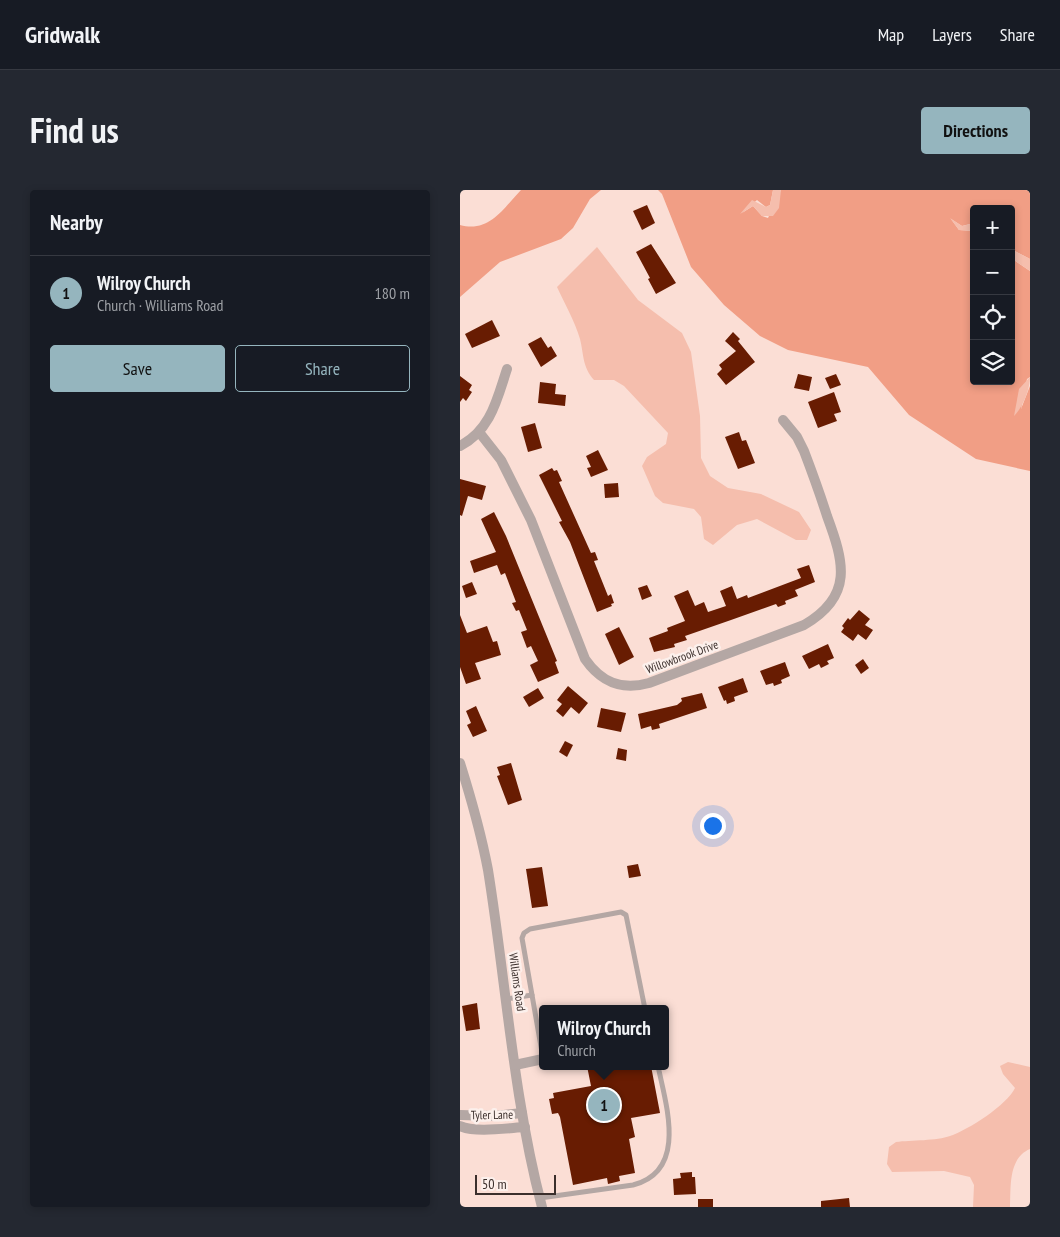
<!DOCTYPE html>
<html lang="en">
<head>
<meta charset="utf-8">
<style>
  body { margin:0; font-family:"PT Sans Narrow",sans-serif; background:#242831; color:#f1f3f6 }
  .controls { position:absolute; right:15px; top:15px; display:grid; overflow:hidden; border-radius:5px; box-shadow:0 2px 8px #0003 }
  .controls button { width:45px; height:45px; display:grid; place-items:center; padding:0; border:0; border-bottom:1px solid #363941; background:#171b24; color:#f1f3f6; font:25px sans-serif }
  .scale { position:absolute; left:15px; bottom:12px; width:81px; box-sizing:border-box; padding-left:5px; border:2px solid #3b2f2c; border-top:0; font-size:14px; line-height:18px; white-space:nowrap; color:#3b2f2c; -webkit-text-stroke:4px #fcf0ec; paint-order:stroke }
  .you { position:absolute; left:252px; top:635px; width:18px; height:18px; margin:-12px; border:4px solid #fff; border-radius:50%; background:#1a73e8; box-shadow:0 0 0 8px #1a73e833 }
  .badge { display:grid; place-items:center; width:32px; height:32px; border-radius:50%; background:#95b5be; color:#111; font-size:16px; font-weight:700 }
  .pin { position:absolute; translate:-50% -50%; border:2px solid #fff; box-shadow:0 1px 5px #0006 }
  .popup { position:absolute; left:79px; top:815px; width:130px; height:65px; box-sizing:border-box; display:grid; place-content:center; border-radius:5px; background:#171b24; filter:drop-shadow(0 1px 4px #0005); font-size:16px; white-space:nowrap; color:#9ea1a6 }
  .popup b { font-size:19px; color:#f1f3f6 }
  .popup::after { content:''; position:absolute; left:50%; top:100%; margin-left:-10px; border:10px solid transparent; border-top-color:#171b24 }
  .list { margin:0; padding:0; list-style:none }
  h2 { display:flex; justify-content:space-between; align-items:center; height:65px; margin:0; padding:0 20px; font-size:21px }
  h2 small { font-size:16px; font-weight:400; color:#9ea1a6 }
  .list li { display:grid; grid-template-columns:32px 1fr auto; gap:15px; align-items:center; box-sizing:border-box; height:75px; padding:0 20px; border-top:1px solid #363941 }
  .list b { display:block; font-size:19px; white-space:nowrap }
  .list p { margin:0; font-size:16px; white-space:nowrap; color:#9ea1a6 }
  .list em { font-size:16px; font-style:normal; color:#9ea1a6 }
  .actions { display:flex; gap:10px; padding:15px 20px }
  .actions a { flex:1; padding:11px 0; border:1px solid #95b5be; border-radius:5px; text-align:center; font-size:18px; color:#95b5be }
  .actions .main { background:#95b5be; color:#111 }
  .icon { flex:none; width:28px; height:28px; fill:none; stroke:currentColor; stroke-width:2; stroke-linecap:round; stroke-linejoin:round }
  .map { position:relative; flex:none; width:570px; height:1017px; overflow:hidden; border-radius:5px }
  header { display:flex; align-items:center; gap:30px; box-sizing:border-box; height:70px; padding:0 25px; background:#171b24; border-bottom:1px solid #363941 }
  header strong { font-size:24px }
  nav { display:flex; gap:28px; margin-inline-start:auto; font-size:18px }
  .intro { display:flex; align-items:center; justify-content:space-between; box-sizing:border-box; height:120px; padding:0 30px }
  h1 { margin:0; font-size:35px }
  .button { padding:12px 22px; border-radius:5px; background:#95b5be; color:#111; font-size:18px; font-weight:700 }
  main { display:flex; gap:30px; padding:0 30px }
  aside { flex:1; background:#171b24; border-radius:5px; box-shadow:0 2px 8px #0003 }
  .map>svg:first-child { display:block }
</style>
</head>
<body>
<header>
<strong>Gridwalk</strong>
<nav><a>Map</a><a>Layers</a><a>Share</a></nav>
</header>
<div class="intro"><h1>Find us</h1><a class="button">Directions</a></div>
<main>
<aside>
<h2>Nearby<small></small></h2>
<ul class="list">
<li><span class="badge">1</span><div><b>Wilroy Church</b><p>Church · Williams Road</p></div><em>180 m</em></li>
</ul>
<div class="actions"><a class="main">Save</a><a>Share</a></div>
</aside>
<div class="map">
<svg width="570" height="1017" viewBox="0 0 570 1017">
  <rect width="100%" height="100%" fill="#fbded5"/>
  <!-- green -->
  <g fill="#f19e85">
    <path d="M 61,0 L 141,0 L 130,9 L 113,38 L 101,49 L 40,72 L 0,107 L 0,35 C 29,43 43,19 61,0 Z"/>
    <path d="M 198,0 L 313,0 L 310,15 L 306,17 L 297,10 L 282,23 L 293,16 L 302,26 L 308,28 L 321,0 L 570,0 L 570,69 L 551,59 L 551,19 L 514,19 L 514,33 L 502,36 L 491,29 L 499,40 L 514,41 L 514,191 L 551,191 L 551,68 L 570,81 L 570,187 L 567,189 L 561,219 L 570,196 L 570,281 L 516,269 L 449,225 L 408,177 L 328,160 L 300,146 L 264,115 L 231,77 L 202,4 Z"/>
  </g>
  <!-- water -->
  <g fill="#f5bead">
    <path d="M 313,0 L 321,0 L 319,18 L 313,26 L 302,26 L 293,16 L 280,24 L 292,10 L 306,17 L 310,15 Z"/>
    <path d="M 490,28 L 502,36 L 514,33 L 514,41 L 499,40 Z"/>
    <path d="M 137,57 L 178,110 L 222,143 L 231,162 L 240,226 L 241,268 L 250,286 L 268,298 L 301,304 L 339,322 L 351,340 L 347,350 L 336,350 L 297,329 L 277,335 L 253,355 L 244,349 L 241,327 L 234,319 L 203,313 L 195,306 L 182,276 L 187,267 L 206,254 L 208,243 L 164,196 L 154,190 L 134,190 C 122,176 124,165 120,149 C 115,132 105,114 97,97 Z"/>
    <path d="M 551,59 L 570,69 L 570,81 L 551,68 Z"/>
    <path d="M 570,187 C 570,199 563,217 554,226 L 559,199 Z"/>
    <path d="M 548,872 L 570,877 L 570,959 C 548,968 551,997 550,1017 L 513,1017 L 514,995 L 510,987 L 484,981 L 432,982 L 427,974 L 429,957 L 436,952 C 451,950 477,951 490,946 C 508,940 547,915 555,898 L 543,884 L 540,876 Z"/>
  </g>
  <!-- building -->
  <g fill="#681c02">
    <path d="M 187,15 L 195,33 L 182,40 L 173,21 Z"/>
    <path d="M 191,54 L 216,93 L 196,104 L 188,89 L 190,88 L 176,62 Z"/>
    <path d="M 32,130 L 40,146 L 12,158 L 5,144 Z"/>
    <path d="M 273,142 L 280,149 L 278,151 L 295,172 L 266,195 L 257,184 L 262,179 L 259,175 L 276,161 L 265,151 Z"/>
    <path d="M 81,147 L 88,158 L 91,156 L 97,166 L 81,177 L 68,154 Z"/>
    <path d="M 338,184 L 352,187 L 349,201 L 334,198 Z"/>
    <path d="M 376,184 L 381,195 L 370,199 L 365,188 Z"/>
    <path d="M 0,186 L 12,195 L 9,200 L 12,202 L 6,211 L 3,208 L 0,212 Z"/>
    <path d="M 80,192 L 96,194 L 95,204 L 106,205 L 105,216 L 78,213 Z"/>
    <path d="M 374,202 L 381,222 L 374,224 L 377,231 L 358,238 L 348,212 Z"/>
    <path d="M 75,233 L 82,258 L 68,262 L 61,237 Z"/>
    <path d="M 279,242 L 282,251 L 286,250 L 295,273 L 278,279 L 265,247 Z"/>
    <path d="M 138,260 L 148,280 L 131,287 L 127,278 L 131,277 L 126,266 Z"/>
    <path d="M 92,278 L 94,281 L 97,280 L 102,291 L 99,292 L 131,363 L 135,362 L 138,370 L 134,371 L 148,406 L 151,404 L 154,413 L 151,414 L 152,416 L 137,422 L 110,352 L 99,332 L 102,331 L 79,285 Z"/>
    <path d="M 0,289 L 26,296 L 22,310 L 8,306 L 2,326 L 0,325 Z"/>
    <path d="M 158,293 L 159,307 L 145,308 L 144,294 Z"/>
    <path d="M 34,322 L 46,346 L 97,471 L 95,472 L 99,483 L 78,492 L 70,475 L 78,471 L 71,456 L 67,458 L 61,442 L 67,440 L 59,420 L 56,421 L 52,413 L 56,412 L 45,383 L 41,385 L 37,375 L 14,383 L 10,371 L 36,362 L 21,329 Z"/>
    <path d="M 349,375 L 355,392 L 335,400 L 338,406 L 325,411 L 326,414 L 318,417 L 316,414 L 271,430 L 225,446 L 227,450 L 214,454 L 215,457 L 194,462 L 189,448 L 208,441 L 207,438 L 225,431 L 214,406 L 228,400 L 235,416 L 244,412 L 248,422 L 266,416 L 260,401 L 272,396 L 277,409 L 287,405 L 288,408 L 341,388 L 337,379 Z"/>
    <path d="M 12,392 L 17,404 L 6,408 L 2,396 Z"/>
    <path d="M 187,395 L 192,406 L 182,410 L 178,398 Z"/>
    <path d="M 399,420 L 410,429 L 405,435 L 413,440 L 406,450 L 398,444 L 393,451 L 381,442 L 384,438 L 382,436 L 388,428 L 390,430 Z"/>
    <path d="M 0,425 L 7,443 L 27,436 L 33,452 L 37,451 L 41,465 L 15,473 L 21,489 L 6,494 L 0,477 Z"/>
    <path d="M 159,437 L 174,467 L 159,475 L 145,444 Z"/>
    <path d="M 368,454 L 374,468 L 367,471 L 369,474 L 361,478 L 359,474 L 349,479 L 342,466 Z"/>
    <path d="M 403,469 L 409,478 L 401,484 L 395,475 Z"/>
    <path d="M 325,472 L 330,486 L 321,490 L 322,493 L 314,496 L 313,493 L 306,495 L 300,481 Z"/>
    <path d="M 283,488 L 288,502 L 274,507 L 275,511 L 267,514 L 266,510 L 264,511 L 258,497 Z"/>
    <path d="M 108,496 L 128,513 L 119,524 L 111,517 L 103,527 L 96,521 L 102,514 L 97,510 Z"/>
    <path d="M 78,498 L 84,508 L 69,517 L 63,507 Z"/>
    <path d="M 242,503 L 247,518 L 199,534 L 200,538 L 192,540 L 191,536 L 181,539 L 178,524 L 217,515 L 222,511 L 221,508 Z"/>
    <path d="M 16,516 L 27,541 L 13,547 L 7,535 L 11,533 L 6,521 Z"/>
    <path d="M 141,518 L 166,523 L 161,542 L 137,537 Z"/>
    <path d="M 105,551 L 113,555 L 107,567 L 99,562 Z"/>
    <path d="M 158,558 L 167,560 L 166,571 L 156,569 Z"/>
    <path d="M 51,573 L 62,610 L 48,615 L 37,586 L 40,585 L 37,577 Z"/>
    <path d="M 178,674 L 181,686 L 169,688 L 167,676 Z"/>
    <path d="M 82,677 L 88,716 L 72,718 L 66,679 Z"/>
    <path d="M 17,813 L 20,839 L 6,841 L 2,816 Z"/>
    <path d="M 127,876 L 191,876 L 200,923 L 171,928 L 175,947 L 169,949 L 175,983 L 159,986 L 160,991 L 148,994 L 147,988 L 113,995 L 100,927 L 98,923 L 92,924 L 89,909 L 94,908 L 93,903 L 131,896 Z"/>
    <path d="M 232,982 L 232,987 L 235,987 L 236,1004 L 214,1005 L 213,989 L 221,988 L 220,983 Z"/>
    <path d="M 389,1008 L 390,1017 L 361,1017 L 361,1011 Z"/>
    <rect x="238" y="1009" width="15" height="8"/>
  </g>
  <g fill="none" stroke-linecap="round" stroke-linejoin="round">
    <!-- lane -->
    <g stroke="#b4a7a4" stroke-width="5">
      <path d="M 72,805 L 83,868"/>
      <path d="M 46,809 L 72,805 L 62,748 L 64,743 L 70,739 L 161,722 L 166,725 L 185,819"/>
      <path d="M 80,1008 L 173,995 C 228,981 206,915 198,876"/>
    </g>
    <!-- street -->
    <g stroke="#b4a7a4" stroke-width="10">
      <path d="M 19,242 L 41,270 L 71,330 L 125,469 C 141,492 161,501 189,493 L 344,435 C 394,406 384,372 367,326 C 360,304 352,282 344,261 L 337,247 L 323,230"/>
      <path d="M 0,256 C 31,240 37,209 47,179"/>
      <path d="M 0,573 C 11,608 21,643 28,680 C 46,792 53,907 82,1017"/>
      <path d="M 55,875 L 83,869"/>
      <path d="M 0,925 L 35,926 L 62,923"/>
      <path d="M 0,936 C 14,943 48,938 65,937"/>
    </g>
  </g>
  <g text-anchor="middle" stroke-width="5" stroke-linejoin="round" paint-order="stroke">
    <!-- street labels -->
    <g font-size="12" fill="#3b2f2c" stroke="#fcf0ec">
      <text transform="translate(222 467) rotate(-20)" y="4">Willowbrook Drive</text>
      <text transform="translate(57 792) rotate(82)" y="4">Williams Road</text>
      <text transform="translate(32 925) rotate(-1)" y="4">Tyler Lane</text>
    </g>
  </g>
</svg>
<div class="controls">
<button>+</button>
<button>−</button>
<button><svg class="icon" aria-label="locate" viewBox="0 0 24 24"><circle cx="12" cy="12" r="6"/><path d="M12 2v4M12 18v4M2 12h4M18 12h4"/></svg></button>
<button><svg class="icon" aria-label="layers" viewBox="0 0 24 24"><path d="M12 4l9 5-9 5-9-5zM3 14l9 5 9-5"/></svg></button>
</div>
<div class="scale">50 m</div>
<div class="you"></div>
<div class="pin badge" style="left:144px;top:915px">1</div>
<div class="popup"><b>Wilroy Church</b>Church</div>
</div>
</main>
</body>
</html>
